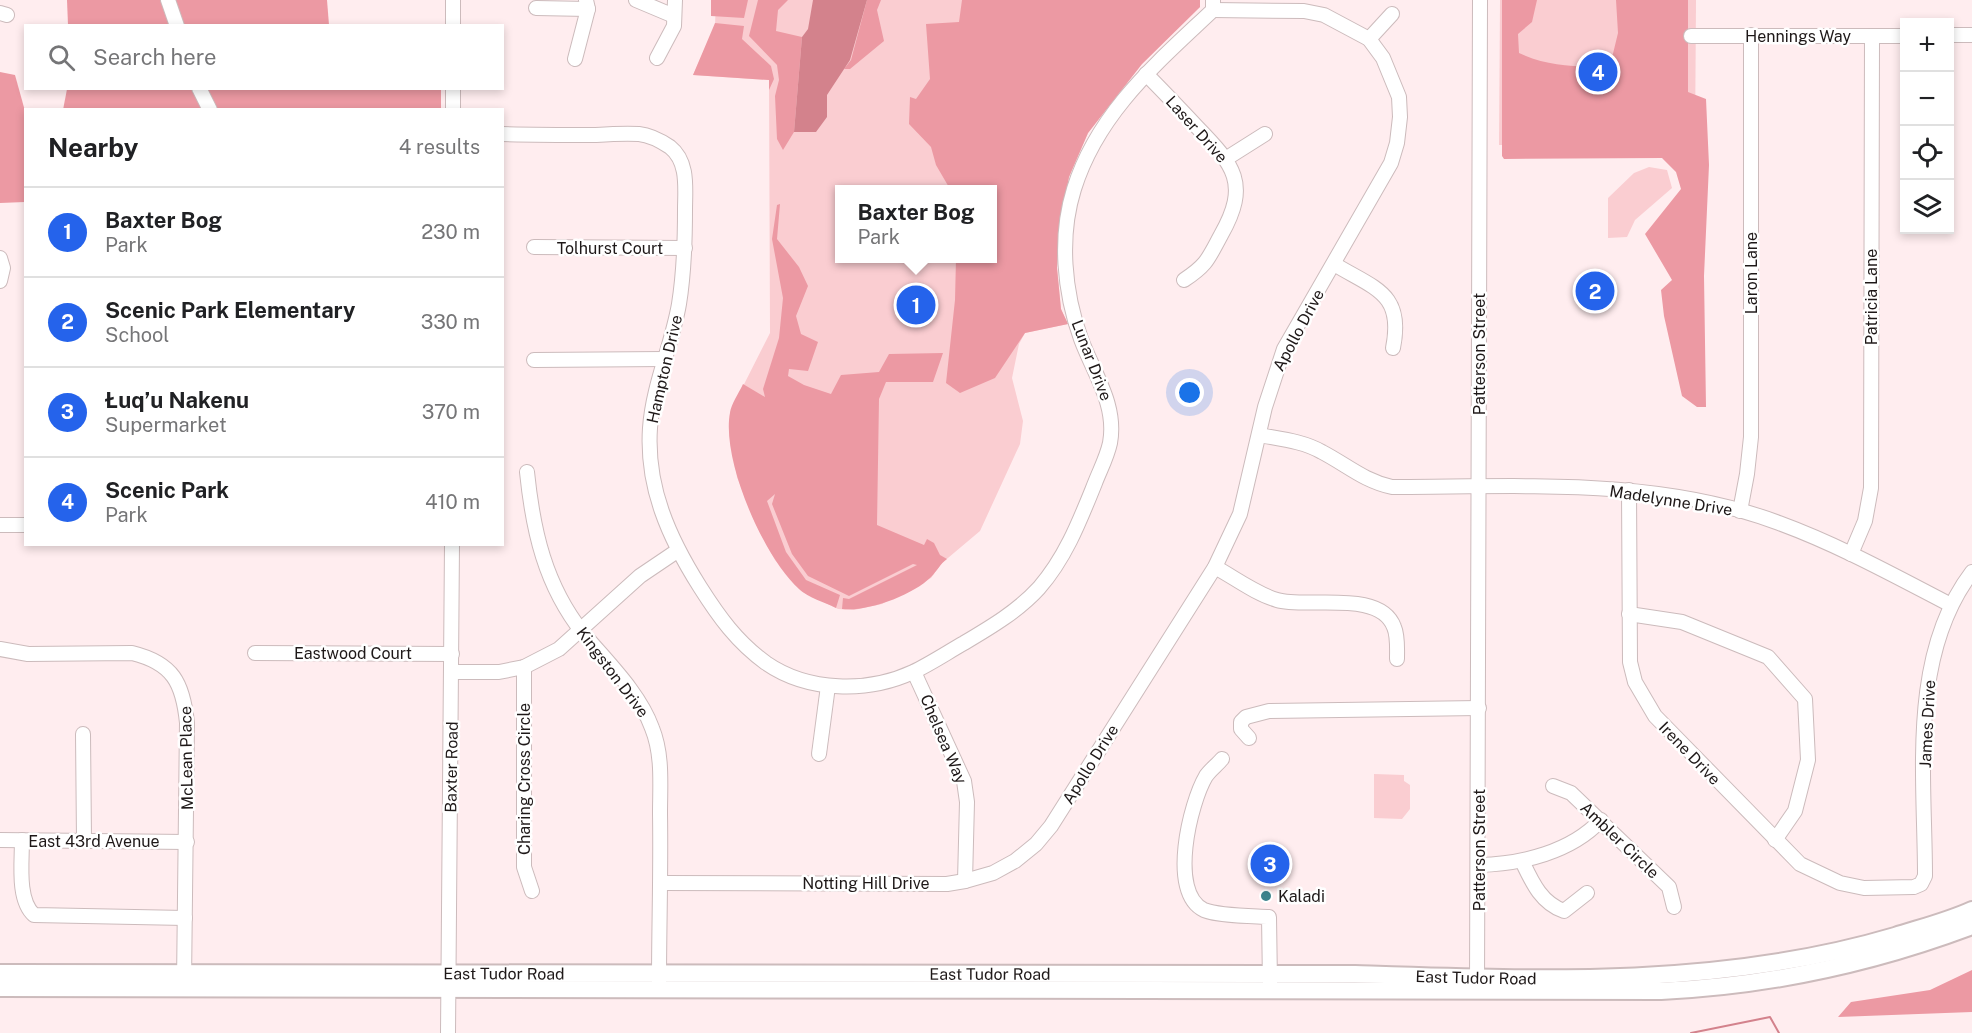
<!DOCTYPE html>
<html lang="en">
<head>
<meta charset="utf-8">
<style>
  body { margin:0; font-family:"Public Sans",sans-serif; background:#f2f2f2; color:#202124 }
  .controls { position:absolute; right:18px; top:18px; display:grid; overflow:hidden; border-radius:0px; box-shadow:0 3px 9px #0003 }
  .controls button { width:54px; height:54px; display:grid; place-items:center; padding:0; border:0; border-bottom:2px solid #e0e0e0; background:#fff; color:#202124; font:30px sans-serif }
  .you { position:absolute; left:1190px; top:393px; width:21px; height:21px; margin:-15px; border:4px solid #fff; border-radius:50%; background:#1a73e8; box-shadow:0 0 0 9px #1a73e833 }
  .badge { display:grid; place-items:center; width:39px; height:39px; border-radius:50%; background:#2563eb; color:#fff; font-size:20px; font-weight:700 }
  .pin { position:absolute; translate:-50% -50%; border:3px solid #fff; box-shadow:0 2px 6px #0006 }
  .popup { position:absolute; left:835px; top:185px; width:162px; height:78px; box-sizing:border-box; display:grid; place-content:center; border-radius:0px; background:#fff; filter:drop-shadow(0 2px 4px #0005); font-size:20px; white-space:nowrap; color:#757577 }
  .popup b { font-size:22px; color:#202124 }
  .popup::after { content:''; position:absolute; left:50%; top:100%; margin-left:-12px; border:12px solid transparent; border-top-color:#fff }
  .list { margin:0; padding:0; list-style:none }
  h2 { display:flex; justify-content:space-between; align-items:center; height:78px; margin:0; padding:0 24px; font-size:26px }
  h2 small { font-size:20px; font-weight:400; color:#757577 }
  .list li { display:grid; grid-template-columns:39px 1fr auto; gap:18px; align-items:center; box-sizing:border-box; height:90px; padding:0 24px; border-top:2px solid #e0e0e0 }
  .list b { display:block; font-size:22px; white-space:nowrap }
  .list p { margin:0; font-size:20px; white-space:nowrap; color:#757577 }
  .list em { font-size:20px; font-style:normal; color:#757577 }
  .icon { flex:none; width:33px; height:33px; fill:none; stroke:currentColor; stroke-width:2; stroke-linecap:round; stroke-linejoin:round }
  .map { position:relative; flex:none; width:1972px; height:1033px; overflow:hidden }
  .search { position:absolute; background:#fff; box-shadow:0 3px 9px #0003; left:24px; top:24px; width:480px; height:66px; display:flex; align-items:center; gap:15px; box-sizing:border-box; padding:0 21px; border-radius:0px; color:#757577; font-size:22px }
  .panel { position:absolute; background:#fff; box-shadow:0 3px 9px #0003; left:24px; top:108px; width:480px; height:438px; border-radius:0px }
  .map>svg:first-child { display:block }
</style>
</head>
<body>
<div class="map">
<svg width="1972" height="1033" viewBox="0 0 1972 1033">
  <rect width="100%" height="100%" fill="#ffedef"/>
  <!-- green -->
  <g fill="#facdd1" fill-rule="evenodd">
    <path d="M 716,0 L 1200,0 L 1200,7 L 1142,64 L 1088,133 L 1069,177 L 1059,231 L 1057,268 L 1061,309 L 1068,324 L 1025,333 L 1019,344 L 1012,378 L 1023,421 L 1020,444 L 980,531 L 942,563 L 931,578 L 882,604 L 854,610 L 838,609 L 801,591 L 775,560 L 755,523 L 737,477 L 729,427 L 730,412 L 770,333 L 769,80 L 693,75 L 715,26 ZM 840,190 L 992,190 L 992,258 L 840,258 Z"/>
    <path d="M 1500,0 L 1696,0 L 1695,146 L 1499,145 Z"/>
    <path d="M 1649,167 L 1667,170 L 1672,188 L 1635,220 L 1627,237 L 1608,238 L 1608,198 L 1634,173 Z"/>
    <path d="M 1374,774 L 1404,775 L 1404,781 L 1410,785 L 1410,809 L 1402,819 L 1374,818 Z"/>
  </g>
  <!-- forest -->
  <g fill="#ec99a3">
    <path d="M 67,0 L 327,0 L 329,25 L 68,25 Z"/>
    <path d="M 711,0 L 748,0 L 744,18 L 711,16 Z"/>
    <path d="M 758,0 L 788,0 L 778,10 L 776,31 L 802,37 L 794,132 L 783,150 L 777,139 L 775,96 L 779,80 L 777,65 L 749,36 Z"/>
    <path d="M 867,0 L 881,0 L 877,10 L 884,41 L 850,69 L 844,69 L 851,60 Z"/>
    <path d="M 962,0 L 1200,0 L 1200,7 L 1142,64 L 1088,133 L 1069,177 L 1059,231 L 1057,268 L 1061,309 L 1068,324 L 1025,333 L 995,378 L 960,393 L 946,383 L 955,300 L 956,259 L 992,258 L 992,190 L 950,189 L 936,165 L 931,147 L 909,124 L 910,97 L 916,99 L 930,79 L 926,24 L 959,22 Z"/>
    <path d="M 1502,0 L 1537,0 L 1532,22 L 1518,34 L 1519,53 C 1550,67 1577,67 1610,66 L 1618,33 L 1616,0 L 1688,0 L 1688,92 L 1706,99 L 1709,165 L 1704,276 L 1706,407 L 1697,407 L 1682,396 L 1664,316 L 1661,290 L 1672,280 L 1645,234 L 1681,189 L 1676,172 L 1662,158 L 1504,159 L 1502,156 Z"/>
    <path d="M 715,23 L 744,26 L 742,39 L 771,66 L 774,79 L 769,90 L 769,80 L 693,75 Z"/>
    <path d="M 0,72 L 15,75 L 25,111 L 25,202 L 0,203 Z"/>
    <path d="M 67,89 L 441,89 L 441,109 L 63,110 Z"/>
    <path d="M 780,204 L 777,239 L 799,267 L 808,286 L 796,316 L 801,334 L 818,342 L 808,371 L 789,369 L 788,376 L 804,385 L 831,394 L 841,375 L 879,372 L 889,354 L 943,353 L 933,382 L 886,382 L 879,399 L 877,525 L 924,545 L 927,539 L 934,543 L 940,555 L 947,559 C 940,564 937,571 931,577 C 913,595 868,612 842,609 L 843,598 L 849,599 L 917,565 L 913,564 L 849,596 L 808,576 L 792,554 L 772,504 L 775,494 L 767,501 L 786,552 L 806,580 L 840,595 L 836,608 C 824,602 809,598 799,589 C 764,558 721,460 730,413 C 731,404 739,393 743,384 L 765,397 L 763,389 L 779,338 L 783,298 L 772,239 L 777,205 Z"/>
    <path d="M 1972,970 L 1972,1012 L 1838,1017 L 1851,1002 L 1930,990 Z"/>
  </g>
  <!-- water -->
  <path fill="#d3828c" d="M 813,0 L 867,0 L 850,60 L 827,95 L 827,117 L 816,132 L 794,132 L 802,37 L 808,29 Z"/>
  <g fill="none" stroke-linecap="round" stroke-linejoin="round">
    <!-- stream -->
    <path stroke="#d3828c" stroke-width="2" d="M 1691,1033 L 1770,1017 L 1779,1033"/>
    <defs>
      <g id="minor">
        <path d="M 168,0 L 177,26"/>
        <path d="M 453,0 L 453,26"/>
        <path d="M 636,0 L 674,16"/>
        <path d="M 536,8 L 588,9"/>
        <path d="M 0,13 L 7,15"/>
        <path d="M 1950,35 L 1972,35"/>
        <path d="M 1691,36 L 1904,36"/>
        <path d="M 1369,39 L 1392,14"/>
        <path d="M 657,58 L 674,26 L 675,0"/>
        <path d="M 575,59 L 588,9 L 586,0"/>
        <path d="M 1146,74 C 1163,91 1180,109 1197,127 C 1234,165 1250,184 1221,235 C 1208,259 1207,265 1184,280"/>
        <path d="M 199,88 L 210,110"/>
        <path d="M 453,88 L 453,110"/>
        <path d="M 502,134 C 534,135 565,135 596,135 C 610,134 625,133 639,134 C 649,135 661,141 670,147 C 689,162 685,189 685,210 C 685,242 684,273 679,304 C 672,345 653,385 650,428 C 646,487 669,538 700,587 C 719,617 737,642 766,663 C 808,692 868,693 913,672 C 930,664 948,652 964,643 C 991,627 1018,611 1039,588 C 1066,557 1080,520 1095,483 C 1100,470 1107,457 1110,443 C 1117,405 1094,374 1081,339 C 1064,292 1059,237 1074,189 C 1098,112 1157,63 1213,10 L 1213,0"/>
        <path d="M 1227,158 L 1265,134"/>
        <path d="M 534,247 L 685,248"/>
        <path d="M 0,258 L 3,268 L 0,281"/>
        <path d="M 1334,264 C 1375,289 1404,293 1393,348"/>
        <path d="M 534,360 L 665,359"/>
        <path d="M 1259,435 C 1280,439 1303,441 1322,452 C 1347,465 1364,481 1392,487 C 1521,487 1657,477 1779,523 C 1839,545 1895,576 1951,605"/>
        <path d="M 527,472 C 533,531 545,585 583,633 C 607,662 639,692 652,728 C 663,755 660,785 660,814 C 661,870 659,926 659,982"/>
        <path d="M 1629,490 L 1630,662 L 1635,682 L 1655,716 L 1800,864 L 1840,883 L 1864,888 L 1914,887 L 1921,884 L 1925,876 C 1925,777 1908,656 1972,572"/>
        <path d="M 1740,511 L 1747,474 L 1751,437 L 1751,35"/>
        <path d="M 0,525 L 26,525"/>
        <path d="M 1851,554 L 1865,521 L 1871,488 L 1872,36"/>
        <path d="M 1215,567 C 1235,578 1256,594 1277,600 C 1307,609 1380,589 1394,627 C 1398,636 1397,649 1397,659"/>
        <path d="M 1629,614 L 1682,622 L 1768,657 L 1805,699 L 1808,760 L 1795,811 L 1775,840"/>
        <path d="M 0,649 L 28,654 L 132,653 C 173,663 183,683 187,723 L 184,983"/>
        <path d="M 255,653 L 452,654"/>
        <path d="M 524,667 L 524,867 L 532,891"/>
        <path d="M 453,672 L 499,672 L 524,667 L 559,649 L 640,576 L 677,551"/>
        <path d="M 914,672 L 964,781 L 967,802 L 965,881"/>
        <path d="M 83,734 L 84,840"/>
        <path d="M 1249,738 L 1241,729 L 1241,722 L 1246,717 L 1269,711 L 1479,708"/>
        <path d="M 819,754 L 828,686"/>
        <path d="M 1222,759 C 1217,765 1210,770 1206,776 C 1190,803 1168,893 1204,910 C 1219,916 1252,916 1269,917 L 1270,983"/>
        <path d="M 1553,786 L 1571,793 L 1669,887 L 1674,907"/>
        <path d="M 0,840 L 187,842"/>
        <path d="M 22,840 C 22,862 17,900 34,915 L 185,918"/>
        <path d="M 1522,861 C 1532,882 1541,903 1564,911 L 1587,893"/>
        <path d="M 1479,865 C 1522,864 1571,852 1601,820"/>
        <path d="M 661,883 L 947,884 L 965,881 L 993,873 L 1015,861 L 1036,844 L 1051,826 L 1215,567 L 1240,514 L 1265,407 L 1284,349 L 1391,163 L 1397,143 L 1400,117 L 1399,97 L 1383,58 L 1369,39 L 1324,15 L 1304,11 L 1213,10"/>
        <path d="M 1477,988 L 1480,0"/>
        <path d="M 448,1033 L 452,544"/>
      </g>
      <g id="major">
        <path id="s1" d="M 0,973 L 1355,974 C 1535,980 1720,988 1895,936 C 1920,928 1948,921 1972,910"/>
        <path d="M 0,988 L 1661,991 C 1768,986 1871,964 1972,926"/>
      </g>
    </defs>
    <!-- minor casing -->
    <use href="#minor" stroke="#ccbbbc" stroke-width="16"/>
    <!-- major casing -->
    <use href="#major" stroke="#ccbbbc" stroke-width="20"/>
    <!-- minor -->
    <use href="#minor" stroke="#fff" stroke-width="14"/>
    <!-- major -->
    <use href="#major" stroke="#fff" stroke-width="16"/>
  </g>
  <!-- markers -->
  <circle fill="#3c838c" stroke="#fff" stroke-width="2" cx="1266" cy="896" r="6"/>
  <g text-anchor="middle" stroke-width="5" stroke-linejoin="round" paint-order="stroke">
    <!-- street labels -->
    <g font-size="16" fill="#1e1818" stroke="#fff">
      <text x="1798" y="42">Hennings Way</text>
      <text transform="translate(1197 129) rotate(48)" y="6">Laser Drive</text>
      <text x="610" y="254">Tolhurst Court</text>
      <text transform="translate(1751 273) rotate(-90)" y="6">Laron Lane</text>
      <text transform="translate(1871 297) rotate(-90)" y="6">Patricia Lane</text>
      <text transform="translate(1298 330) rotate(-62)" y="6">Apollo Drive</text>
      <text transform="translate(1479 354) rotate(-90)" y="6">Patterson Street</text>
      <text transform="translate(1092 360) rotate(69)" y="6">Lunar Drive</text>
      <text transform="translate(664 369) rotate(-77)" y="6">Hampton Drive</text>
      <text transform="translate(1671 500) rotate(9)" y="6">Madelynne Drive</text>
      <text x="353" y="659">Eastwood Court</text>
      <text transform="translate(613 672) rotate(53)" y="6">Kingston Drive</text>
      <text transform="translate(1927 724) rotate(-87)" y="6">James Drive</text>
      <text transform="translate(944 739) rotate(67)" y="6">Chelsea Way</text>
      <text transform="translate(1690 753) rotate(46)" y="6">Irene Drive</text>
      <text transform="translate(186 758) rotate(-91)" y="6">McLean Place</text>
      <text transform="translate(1090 764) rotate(-58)" y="6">Apollo Drive</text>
      <text transform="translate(451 767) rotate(-89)" y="6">Baxter Road</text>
      <text transform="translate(524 779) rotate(-90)" y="6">Charing Cross Circle</text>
      <text transform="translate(1620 840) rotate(44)" y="6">Ambler Circle</text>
      <text x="94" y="847">East 43rd Avenue</text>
      <text transform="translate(1479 850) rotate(-90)" y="6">Patterson Street</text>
      <text x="866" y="889">Notting Hill Drive</text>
      <text dy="6" stroke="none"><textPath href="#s1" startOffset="504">East Tudor Road</textPath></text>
      <text dy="6" stroke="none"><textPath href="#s1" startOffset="990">East Tudor Road</textPath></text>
      <text dy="6" stroke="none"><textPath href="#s1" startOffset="1476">East Tudor Road</textPath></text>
    </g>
    <!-- poi labels -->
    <g font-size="16" fill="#1e1818" stroke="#fff" text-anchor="start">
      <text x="1278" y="902">Kaladi</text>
    </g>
  </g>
</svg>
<div class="controls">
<button>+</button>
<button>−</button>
<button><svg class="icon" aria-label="locate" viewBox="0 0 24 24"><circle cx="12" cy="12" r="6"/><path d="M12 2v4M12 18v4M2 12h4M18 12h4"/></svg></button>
<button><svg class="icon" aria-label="layers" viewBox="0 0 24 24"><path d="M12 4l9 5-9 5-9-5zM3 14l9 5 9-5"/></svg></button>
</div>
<div class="you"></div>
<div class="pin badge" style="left:916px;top:305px">1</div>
<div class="popup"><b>Baxter Bog</b>Park</div>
<div class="pin badge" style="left:1595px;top:291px">2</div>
<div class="pin badge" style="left:1270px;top:864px">3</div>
<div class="pin badge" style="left:1598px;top:72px">4</div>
<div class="search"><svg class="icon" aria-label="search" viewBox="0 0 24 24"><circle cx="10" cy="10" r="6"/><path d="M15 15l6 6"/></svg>Search here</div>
<section class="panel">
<h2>Nearby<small>4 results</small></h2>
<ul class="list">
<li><span class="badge">1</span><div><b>Baxter Bog</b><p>Park</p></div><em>230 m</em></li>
<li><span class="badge">2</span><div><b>Scenic Park Elementary</b><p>School</p></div><em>330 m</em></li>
<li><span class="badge">3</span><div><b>Łuq’u Nakenu</b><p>Supermarket</p></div><em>370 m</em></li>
<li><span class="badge">4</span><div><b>Scenic Park</b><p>Park</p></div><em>410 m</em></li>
</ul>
</section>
</div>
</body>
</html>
